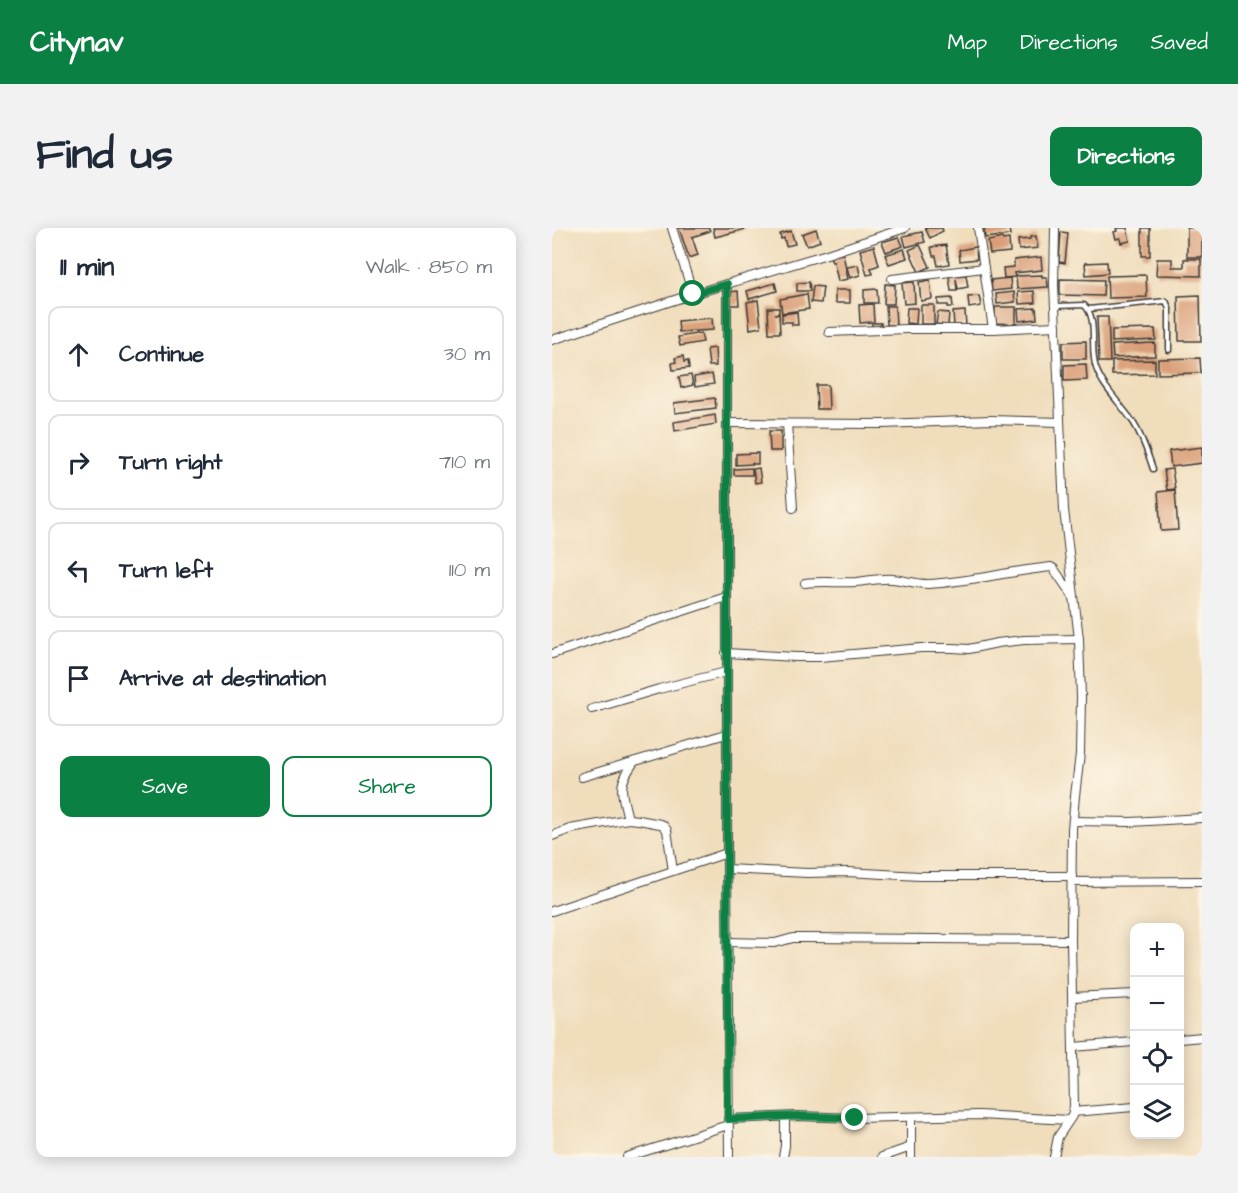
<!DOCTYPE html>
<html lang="en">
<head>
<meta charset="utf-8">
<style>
  body { margin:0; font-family:"Architects Daughter",sans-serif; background:#f2f2f3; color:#1f2937 }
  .controls { position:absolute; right:18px; bottom:18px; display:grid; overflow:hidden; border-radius:12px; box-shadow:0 3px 15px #0003 }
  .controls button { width:54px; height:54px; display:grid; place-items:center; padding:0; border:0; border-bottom:2px solid #e0e1e3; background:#fff; color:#1f2937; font:30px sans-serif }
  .stop { position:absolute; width:18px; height:18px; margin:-14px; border:4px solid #0b8043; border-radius:50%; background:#fff }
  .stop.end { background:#0b8043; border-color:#fff; box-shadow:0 2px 6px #0008 }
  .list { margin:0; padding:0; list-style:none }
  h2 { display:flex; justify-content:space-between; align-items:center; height:78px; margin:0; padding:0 24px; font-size:26px }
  h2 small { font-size:20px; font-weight:400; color:#747a83 }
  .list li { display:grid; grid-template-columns:39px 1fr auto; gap:18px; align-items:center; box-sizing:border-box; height:96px; margin:0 12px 12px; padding:0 12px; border:2px solid #e0e1e3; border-radius:12px }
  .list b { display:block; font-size:22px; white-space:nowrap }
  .list em { font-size:20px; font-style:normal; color:#747a83 }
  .actions { display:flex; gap:12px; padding:18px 24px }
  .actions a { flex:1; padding:14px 0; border:2px solid #0b8043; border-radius:12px; text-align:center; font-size:21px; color:#0b8043 }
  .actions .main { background:#0b8043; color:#fff }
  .icon { flex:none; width:33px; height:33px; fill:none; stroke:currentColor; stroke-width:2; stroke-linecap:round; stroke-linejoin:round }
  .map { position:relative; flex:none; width:650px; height:929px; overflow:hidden; border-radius:12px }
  header { display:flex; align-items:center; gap:36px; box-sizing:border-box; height:84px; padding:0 30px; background:#0b8043; color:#fff }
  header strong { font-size:28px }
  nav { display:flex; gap:33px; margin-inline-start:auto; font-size:21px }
  .intro { display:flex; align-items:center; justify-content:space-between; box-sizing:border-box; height:144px; padding:0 36px }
  h1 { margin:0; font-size:42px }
  .button { padding:15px 27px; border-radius:12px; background:#0b8043; color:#fff; font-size:21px; font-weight:700 }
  main { display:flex; gap:36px; padding:0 36px }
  aside { flex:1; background:#fff; border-radius:12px; box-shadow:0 3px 15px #0003 }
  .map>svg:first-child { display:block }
</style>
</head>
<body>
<header>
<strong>Citynav</strong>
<nav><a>Map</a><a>Directions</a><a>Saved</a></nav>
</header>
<div class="intro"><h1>Find us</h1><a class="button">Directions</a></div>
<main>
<aside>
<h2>11 min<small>Walk · 850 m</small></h2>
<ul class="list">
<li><svg class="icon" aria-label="ahead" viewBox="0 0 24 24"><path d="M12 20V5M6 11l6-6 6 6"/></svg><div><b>Continue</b></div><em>30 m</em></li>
<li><svg class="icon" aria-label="right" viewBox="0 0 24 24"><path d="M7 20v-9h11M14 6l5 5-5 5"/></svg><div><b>Turn right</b></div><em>710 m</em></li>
<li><svg class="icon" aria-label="left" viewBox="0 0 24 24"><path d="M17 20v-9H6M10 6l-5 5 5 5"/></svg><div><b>Turn left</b></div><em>110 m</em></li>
<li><svg class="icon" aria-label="arrive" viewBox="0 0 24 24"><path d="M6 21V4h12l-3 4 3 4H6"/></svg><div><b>Arrive at destination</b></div></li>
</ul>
<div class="actions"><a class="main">Save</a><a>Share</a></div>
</aside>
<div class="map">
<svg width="650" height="929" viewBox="0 0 650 929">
  <rect width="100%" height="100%" fill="#fcf5e5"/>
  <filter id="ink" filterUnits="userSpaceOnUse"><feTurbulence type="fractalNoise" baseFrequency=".0167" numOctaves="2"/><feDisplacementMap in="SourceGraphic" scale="12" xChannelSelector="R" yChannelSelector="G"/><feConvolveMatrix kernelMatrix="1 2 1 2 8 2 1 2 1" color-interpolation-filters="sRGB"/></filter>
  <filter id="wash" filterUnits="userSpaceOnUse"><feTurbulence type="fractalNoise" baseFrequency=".008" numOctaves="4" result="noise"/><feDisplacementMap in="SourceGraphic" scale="24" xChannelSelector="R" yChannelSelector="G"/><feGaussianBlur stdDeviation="1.35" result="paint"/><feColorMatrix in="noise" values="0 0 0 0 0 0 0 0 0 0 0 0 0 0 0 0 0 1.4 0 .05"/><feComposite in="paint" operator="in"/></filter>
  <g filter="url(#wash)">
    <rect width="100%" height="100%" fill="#f0ddbc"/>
    <g id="blocks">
      <!-- building -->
      <g fill="#da9f78">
        <path d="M 127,0 L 157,0 L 158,3 L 140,9 L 146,27 L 137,30 Z"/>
        <path d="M 161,0 L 194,0 L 194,1 L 163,9 Z"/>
        <path d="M 373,0 L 390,0 L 391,3 L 378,10 Z"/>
        <path d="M 438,0 L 457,0 L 458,7 L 433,10 L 432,1 Z"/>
        <path d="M 564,0 L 575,0 L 578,13 L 569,15 L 568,10 L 564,11 L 562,4 L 565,3 Z"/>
        <rect x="590" y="0" width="8" height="28"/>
        <rect x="635" y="0" width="15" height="29"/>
        <path d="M 264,1 L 268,13 L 255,18 L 250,6 Z"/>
        <path d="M 239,3 L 243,16 L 234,18 L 232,10 L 229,11 L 228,6 Z"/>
        <path d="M 370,4 L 373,14 L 354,19 L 351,8 Z"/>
        <path d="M 509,4 L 516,5 L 513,35 L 507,34 Z"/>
        <path d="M 484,8 L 486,20 L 467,22 L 466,12 L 478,11 L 478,9 Z"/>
        <path d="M 347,9 L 351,18 L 334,24 L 330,14 Z"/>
        <path d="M 450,10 L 451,12 L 457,11 L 458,24 L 438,26 L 436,13 Z"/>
        <path d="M 368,17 L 378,39 L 367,44 L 357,22 Z"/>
        <path d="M 394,17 L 397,36 L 386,38 L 384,28 L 381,28 L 379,19 Z"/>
        <path d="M 322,18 L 327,37 L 319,40 L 321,46 L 315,47 L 308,22 Z"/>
        <path d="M 424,19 L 425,31 L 408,33 L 407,22 Z"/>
        <path d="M 352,21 L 355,30 L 337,36 L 333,27 Z"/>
        <path d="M 291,26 L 296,51 L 286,53 L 282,34 L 280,34 L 278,28 Z"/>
        <path d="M 489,29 L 490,42 L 462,45 L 463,49 L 452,50 L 451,40 L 462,39 L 462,32 Z"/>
        <path d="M 605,31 L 620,31 L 620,39 L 632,39 L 632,31 L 649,31 L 649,48 L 604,47 Z"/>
        <path d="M 555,34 L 556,45 L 534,47 L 533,35 Z"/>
        <path d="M 306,37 L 308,47 L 298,50 L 295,39 Z"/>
        <path d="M 403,46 L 404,48 L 414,47 L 416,59 L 406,61 L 404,51 L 405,63 L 399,63 L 397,47 Z"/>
        <path d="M 490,47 L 490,49 L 495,49 L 496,59 L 465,61 L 464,48 Z"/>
        <path d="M 594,47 L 595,69 L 556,70 L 555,48 Z"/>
        <path d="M 458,50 L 459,61 L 440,63 L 439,52 Z"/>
        <path d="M 508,51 L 552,52 L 551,68 L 508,67 Z"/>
        <path d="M 378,52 L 380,71 L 369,73 L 367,54 Z"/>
        <path d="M 257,54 L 258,63 L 245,63 L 245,55 Z"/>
        <path d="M 362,54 L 363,75 L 352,76 L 350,55 Z"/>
        <path d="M 223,55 L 225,63 L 197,71 L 195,63 Z"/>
        <path d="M 333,56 L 343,57 L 342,76 L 332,76 Z"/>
        <path d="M 261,58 L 271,59 L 269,75 L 259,74 Z"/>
        <path d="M 325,61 L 326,75 L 312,75 L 312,62 Z"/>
        <rect x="283" y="62" width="15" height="13"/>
        <path d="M 186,63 L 187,77 L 179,77 L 178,64 Z"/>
        <path d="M 482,63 L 483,75 L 467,76 L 466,64 Z"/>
        <path d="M 462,64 L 463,74 L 445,76 L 444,66 Z"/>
        <path d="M 255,66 L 257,81 L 230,85 L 228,71 Z"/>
        <path d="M 648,67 L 649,113 L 627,113 L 626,68 Z"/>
        <path d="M 427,68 L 429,78 L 417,80 L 416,69 Z"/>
        <path d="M 400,70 L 401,79 L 396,79 L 396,77 L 386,77 L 386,71 Z"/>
        <path d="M 206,72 L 209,99 L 198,101 L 195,74 Z"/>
        <path d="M 321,76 L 322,95 L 329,95 L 329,101 L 320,100 L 320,94 L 308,95 L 307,77 Z"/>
        <rect x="369" y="77" width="13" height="19"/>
        <path d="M 334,78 L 343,78 L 344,97 L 335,97 Z"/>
        <path d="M 443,79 L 464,79 L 464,96 L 443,95 Z"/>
        <path d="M 216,80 L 227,80 L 227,85 L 223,86 L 227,86 L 228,105 L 217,105 Z"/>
        <path d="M 355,80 L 365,80 L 364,96 L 354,95 Z"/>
        <path d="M 484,80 L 485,91 L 467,93 L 466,81 Z"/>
        <path d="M 413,83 L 414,98 L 402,98 L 401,84 Z"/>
        <path d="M 245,84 L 246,97 L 240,97 L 240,94 L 230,94 L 230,86 Z"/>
        <path d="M 386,84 L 397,85 L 396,97 L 384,96 Z"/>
        <path d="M 545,89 L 556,89 L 558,134 L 547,134 Z"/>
        <path d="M 160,90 L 161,102 L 127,104 L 126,93 Z"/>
        <path d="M 603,101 L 604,112 L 560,114 L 560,102 Z"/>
        <path d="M 149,105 L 151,114 L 128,118 L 126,109 Z"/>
        <path d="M 534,113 L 534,131 L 511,131 L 511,114 Z"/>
        <path d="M 603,115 L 603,128 L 561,130 L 560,117 Z"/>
        <path d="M 163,120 L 164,138 L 157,138 L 155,121 Z"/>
        <path d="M 131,128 L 132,134 L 136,133 L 137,140 L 121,142 L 120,135 L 124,134 L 123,130 Z"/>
        <path d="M 648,130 L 649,145 L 606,146 L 606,131 Z"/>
        <path d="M 603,132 L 603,146 L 560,147 L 560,133 Z"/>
        <path d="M 534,136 L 535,152 L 512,153 L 512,137 Z"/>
        <path d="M 160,146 L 162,156 L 143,159 L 142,149 Z"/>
        <path d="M 139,147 L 141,157 L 129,160 L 127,149 Z"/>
        <path d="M 264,157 L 276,157 L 277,181 L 265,181 Z"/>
        <path d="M 163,170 L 164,180 L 123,185 L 122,175 Z"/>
        <path d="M 163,187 L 164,196 L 123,203 L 122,194 Z"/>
        <path d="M 217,203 L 229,203 L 229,223 L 218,223 Z"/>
        <path d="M 650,219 L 650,235 L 619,239 L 617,223 Z"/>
        <path d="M 206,225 L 206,236 L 200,236 L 200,234 L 200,236 L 184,237 L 184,226 Z"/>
        <path d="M 200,240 L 200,247 L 182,247 L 182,241 Z"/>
        <path d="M 207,240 L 209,254 L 203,255 L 201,241 Z"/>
        <path d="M 620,241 L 623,261 L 615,262 L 612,242 Z"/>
        <path d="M 623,262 L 626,302 L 609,303 L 606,264 Z"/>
      </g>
    </g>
  </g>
  <g filter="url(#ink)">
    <use href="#blocks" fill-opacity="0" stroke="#3c3934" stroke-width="1.5"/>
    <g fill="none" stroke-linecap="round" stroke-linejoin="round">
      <defs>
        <g id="lane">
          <path d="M 504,78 L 532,77 C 547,90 537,122 544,140 C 551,160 569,176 581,194 C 591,209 595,224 601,241"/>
          <path d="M 537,81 L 614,73 L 617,80 L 617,122"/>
        </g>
        <g id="street">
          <path d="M 120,0 L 141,66"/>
          <path d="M 426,0 L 441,101"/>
          <path d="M 340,51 L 432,40"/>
          <path d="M 175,56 L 175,641 L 177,929"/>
          <path d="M 277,104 L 354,101 L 441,101 L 504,98"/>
          <path d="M 0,112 L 141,66 L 275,26 L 353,0"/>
          <path d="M 175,195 L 330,196 L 439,192 L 508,194"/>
          <path d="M 235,196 L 241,280"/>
          <path d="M 253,355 C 270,353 287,355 304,354 C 316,353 328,350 340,351 C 352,352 364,356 376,356 C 418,354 458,343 499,339 L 502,341 L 522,370"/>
          <path d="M 174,425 L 244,429 L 268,429 L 369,420 L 401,420 L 417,421 L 445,415 L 472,412 L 527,411"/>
          <path d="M 0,426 L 174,369"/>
          <path d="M 40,481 L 107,461 L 174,444"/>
          <path d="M 30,549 L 174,506"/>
          <path d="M 76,591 C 70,564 64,559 82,534"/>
          <path d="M 521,593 L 579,594 L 650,590"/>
          <path d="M 0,608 L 18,601 L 76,591 L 87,592 L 108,596 L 111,597 L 115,602 L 121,643"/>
          <path d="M 175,641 L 256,645 L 295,644 L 368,648 L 520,648"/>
          <path d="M 520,654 L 650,653"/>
          <path d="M 0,683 L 175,625"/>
          <path d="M 175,714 L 223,715 L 241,710 L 255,710 L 519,712"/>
          <path d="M 520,769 L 582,766"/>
          <path d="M 628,811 L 650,809"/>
          <path d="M 521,819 L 582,814"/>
          <path d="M 521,884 L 582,879"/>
          <path d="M 176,891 L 245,888 L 303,890 L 427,887 L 517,892"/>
          <path d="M 75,929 L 176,897"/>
          <path d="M 231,929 L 233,918 L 233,889"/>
          <path d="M 330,929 L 359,919"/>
          <path d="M 359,929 L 359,890"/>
          <path d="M 502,929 L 506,909 L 520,888 L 522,878 L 519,712 L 520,601 L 523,568 L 528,526 L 529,469 L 527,411 L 512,282 L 502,57 L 503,0"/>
        </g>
      </defs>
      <!-- lane casing -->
      <use href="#lane" stroke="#3c3934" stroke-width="7"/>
      <!-- street casing -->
      <use href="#street" stroke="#3c3934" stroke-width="10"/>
      <!-- lane -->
      <use href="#lane" stroke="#fff" stroke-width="4"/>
      <!-- street -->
      <use href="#street" stroke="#fff" stroke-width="8"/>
    </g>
  </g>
  <g fill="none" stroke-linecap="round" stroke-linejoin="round" filter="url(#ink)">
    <!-- route -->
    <path stroke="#0b8043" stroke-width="8" d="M 141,66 L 175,56 L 175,641 L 176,891 L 245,888 L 303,890"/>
  </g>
</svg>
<div class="controls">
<button>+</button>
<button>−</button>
<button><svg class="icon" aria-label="locate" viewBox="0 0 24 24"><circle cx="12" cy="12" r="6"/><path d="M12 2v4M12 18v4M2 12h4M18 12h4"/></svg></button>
<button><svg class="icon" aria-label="layers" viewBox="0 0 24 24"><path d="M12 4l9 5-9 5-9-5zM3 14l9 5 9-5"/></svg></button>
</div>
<div class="stop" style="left:141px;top:66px"></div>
<div class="stop end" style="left:303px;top:890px"></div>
</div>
</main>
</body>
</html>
